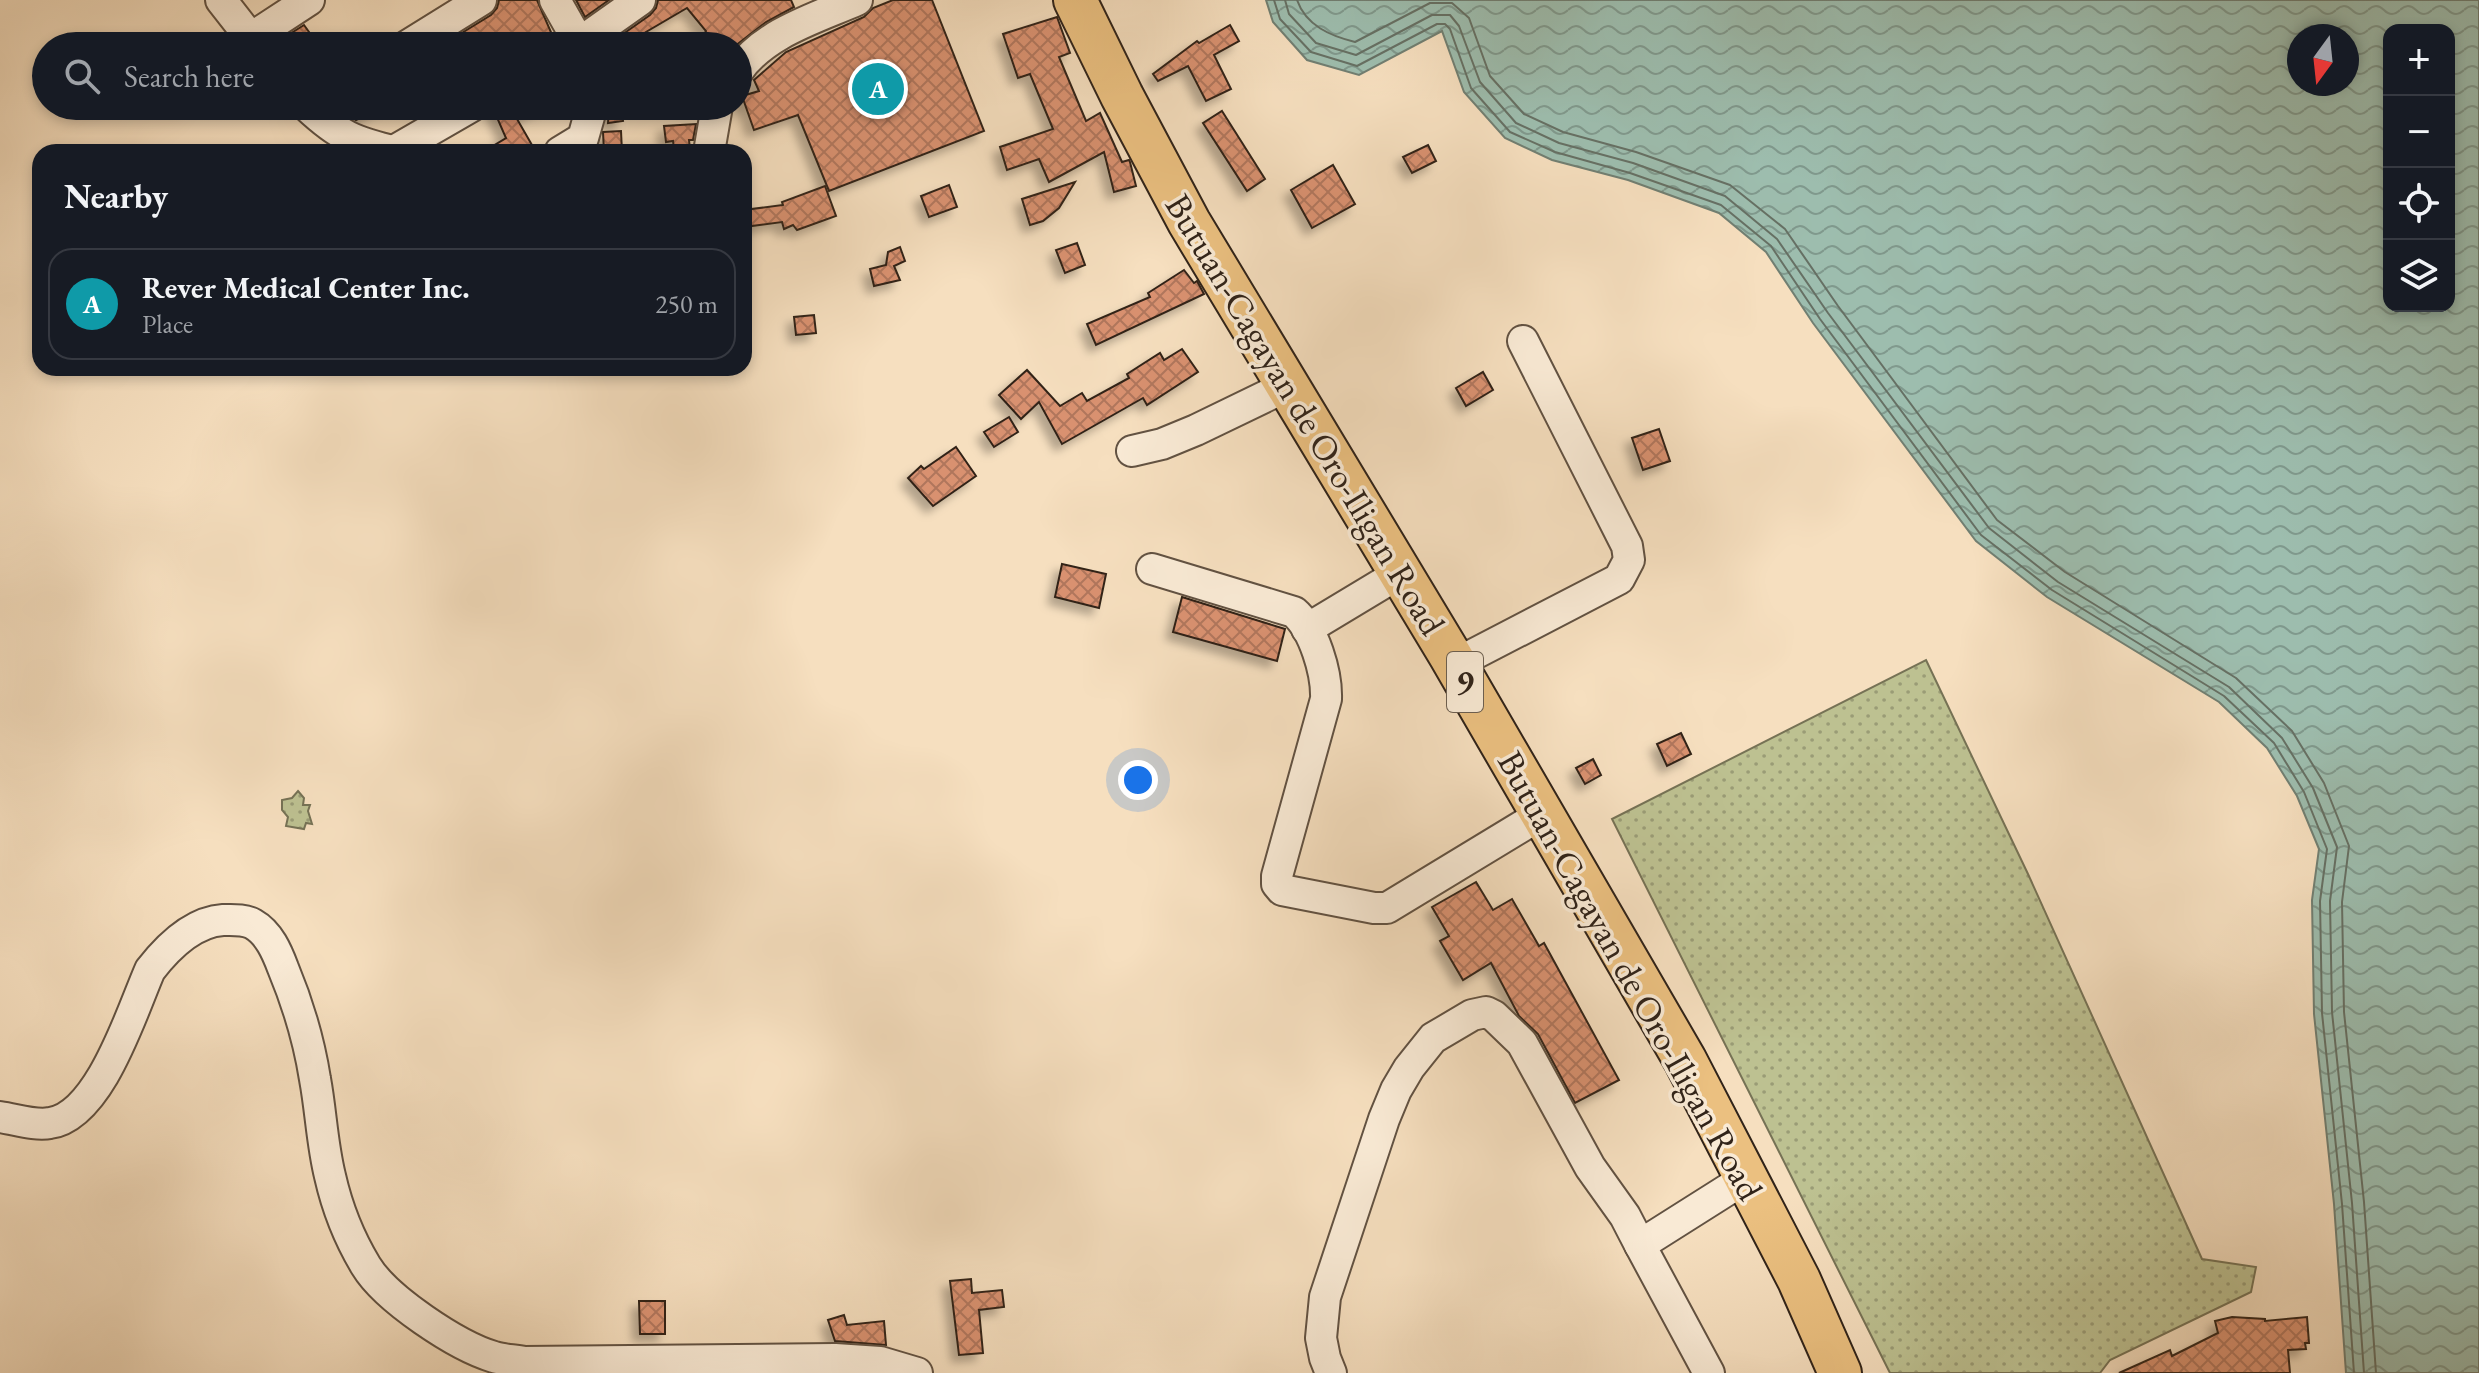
<!DOCTYPE html>
<html lang="en">
<head>
<meta charset="utf-8">
<style>
  body { margin:0; font-family:"EB Garamond",serif; background:#242831; color:#f1f3f6 }
  .controls { position:absolute; right:24px; top:24px; display:grid; overflow:hidden; border-radius:16px; box-shadow:0 4px 12px #0003 }
  .controls button { width:72px; height:72px; display:grid; place-items:center; padding:0; border:0; border-bottom:2px solid #363941; background:#171b24; color:#f1f3f6; font:40px sans-serif }
  .compass { position:absolute; left:2287px; top:24px; width:72px; height:72px; border-radius:50%; background:#171b24; box-shadow:0 4px 12px #0003; rotate:195deg }
  .you { position:absolute; left:1138px; top:780px; width:28px; height:28px; margin:-20px; border:6px solid #fff; border-radius:50%; background:#1a73e8; box-shadow:0 0 0 12px #1a73e833 }
  .badge { display:grid; place-items:center; width:52px; height:52px; border-radius:50%; background:#0f766e; color:#fff; font-size:26px; font-weight:700 }
  .pin { position:absolute; translate:-50% -50%; border:4px solid #fff; box-shadow:0 2px 8px #0006 }
  .list { margin:0; padding:0; list-style:none }
  h2 { display:flex; justify-content:space-between; align-items:center; height:104px; margin:0; padding:0 32px; font-size:34px }
  h2 small { font-size:26px; font-weight:400; color:#9ea1a6 }
  .list li { display:grid; grid-template-columns:52px 1fr auto; gap:24px; align-items:center; box-sizing:border-box; height:112px; margin:0 16px 16px; padding:0 16px; border:2px solid #363941; border-radius:24px }
  .list b { display:block; font-size:30px; white-space:nowrap }
  .list p { margin:0; font-size:26px; white-space:nowrap; color:#9ea1a6 }
  .list em { font-size:26px; font-style:normal; color:#9ea1a6 }
  .icon { flex:none; width:44px; height:44px; fill:none; stroke:currentColor; stroke-width:2; stroke-linecap:round; stroke-linejoin:round }
  .map { position:relative; flex:none; width:2479px; height:1373px; overflow:hidden }
  .search { position:absolute; background:#171b24; box-shadow:0 4px 12px #0003; left:32px; top:32px; width:720px; height:88px; display:flex; align-items:center; gap:20px; box-sizing:border-box; padding:0 28px; border-radius:44px; color:#9ea1a6; font-size:30px }
  .panel { position:absolute; background:#171b24; box-shadow:0 4px 12px #0003; left:32px; top:144px; width:720px; height:232px; border-radius:24px }
  .map>svg:first-child { display:block }
</style>
</head>
<body>
<div class="map">
<svg width="2479" height="1373" viewBox="0 0 2479 1373">
  <defs>
    <pattern id="green-dots" width="8" height="8" patternUnits="userSpaceOnUse" patternTransform="scale(2)"><rect width="8" height="8" fill="#bdc191"/><path d="M2 2h.1M6 6h.1" fill="none" stroke="#9a9c76" stroke-width="1.8" stroke-linecap="round"/></pattern>
    <pattern id="water-waves" width="16" height="10" patternUnits="userSpaceOnUse" patternTransform="scale(2)"><rect width="16" height="10" fill="#9dbdae"/><path d="M0 5q4-4 8 0t8 0" fill="none" stroke="#80998d"/></pattern>
    <pattern id="building-cross-hatch" width="8" height="8" patternUnits="userSpaceOnUse" patternTransform="scale(2)"><rect width="8" height="8" fill="#d99170"/><path d="M0 0l8 8M0 8l8-8" fill="none" stroke="#b0765b"/></pattern>
    <filter id="shadow"><feDropShadow dx="-7" dy="7" stdDeviation="4" flood-color="#0004"/></filter>
  </defs>
  <rect width="100%" height="100%" fill="#f6dfbf"/>
  <filter id="stains"><feTurbulence type="fractalNoise" baseFrequency=".0025" numOctaves="4"/><feColorMatrix values="0 0 0 0 .2 0 0 0 0 .09 0 0 0 0 .02 0 0 0 .5 -.17"/></filter>
  <radialGradient id="worn" r=".72"><stop offset=".6" stop-color="#630" stop-opacity="0"/><stop offset="1" stop-color="#630" stop-opacity=".3"/></radialGradient>
  <!-- green -->
  <g fill="url(#green-dots)" stroke="#767255" stroke-width="2">
    <path d="M 1926,660 L 2028,874 L 2202,1259 L 2256,1267 L 2251,1292 L 2110,1360 L 2100,1373 L 1890,1373 L 1612,819 Z"/>
    <path d="M 298,791 L 304,798 L 303,805 L 310,805 L 308,811 L 312,824 L 306,823 L 304,829 L 286,826 L 288,817 L 282,810 L 282,800 L 292,798 Z"/>
  </g>
  <!-- water -->
  <path fill="url(#water-waves)" stroke="#717f72" stroke-width="2" fill-rule="evenodd" d="M 1266,0 L 2479,0 L 2479,1373 L 2346,1373 L 2334,1204 L 2314,1014 L 2312,900 L 2319,849 L 2297,796 L 2267,748 L 2219,702 L 2047,597 L 1976,541 L 1813,323 L 1766,252 L 1719,213 L 1628,180 L 1552,160 L 1505,138 L 1464,92 L 1442,31 L 1359,75 L 1307,60 L 1273,22 ZM 2389,30 L 2449,30 L 2449,306 L 2389,306 ZM 2299,36 L 2347,36 L 2347,84 L 2299,84 Z"/>
  <g fill="none" stroke-linecap="round" stroke-linejoin="round">
    <!-- shore -->
    <g stroke="#667064" stroke-width="2">
      <path d="M 1274,0 L 1280,19 L 1311,52 L 1357,66 L 1437,24 L 1445,24 L 1450,29 L 1471,88 L 1510,132 L 1555,152 L 1630,173 L 1721,205 L 1771,246 L 1820,319 L 1981,535 L 2052,590 L 2224,696 L 2274,743 L 2304,792 L 2327,849 L 2320,901 L 2322,1013 L 2342,1204 L 2354,1373"/>
      <path d="M 1285,0 L 1289,14 L 1316,43 L 1356,55 L 1432,15 L 1450,15 L 1459,26 L 1480,82 L 1516,123 L 1559,143 L 1633,163 L 1725,196 L 1777,239 L 1828,313 L 1989,528 L 2058,582 L 2229,687 L 2282,738 L 2313,788 L 2337,847 L 2330,901 L 2332,1012 L 2352,1203 L 2364,1373"/>
      <path d="M 1297,0 C 1306,26 1331,36 1355,42 L 1430,3 L 1452,3 L 1469,18 L 1490,76 L 1524,114 L 1563,132 L 1636,152 L 1730,185 L 1785,229 L 1838,306 L 1997,520 L 2065,572 L 2236,678 L 2292,731 L 2324,783 L 2349,846 L 2342,902 L 2344,1012 L 2364,1202 L 2376,1373"/>
    </g>
  </g>
  <!-- building -->
  <g fill="url(#building-cross-hatch)" stroke="#302319" stroke-width="2" filter="url(#shadow)">
    <path d="M 499,0 L 537,0 L 557,46 L 456,46 L 452,39 L 491,15 L 497,8 Z"/>
    <path d="M 576,0 L 609,0 L 585,17 Z"/>
    <path d="M 658,0 L 791,0 L 794,7 L 766,22 L 735,46 L 697,46 L 706,31 L 687,8 L 646,32 L 656,46 L 606,46 L 650,15 L 656,8 Z"/>
    <path d="M 893,0 L 932,0 L 984,131 L 829,191 L 798,115 L 754,130 L 742,96 L 759,91 L 754,80 L 786,52 L 864,17 L 873,8 Z"/>
    <path d="M 1057,17 L 1070,53 L 1059,57 L 1086,121 L 1100,113 L 1122,162 L 1129,160 L 1130,162 L 1136,186 L 1114,192 L 1104,152 L 1049,182 L 1039,159 L 1007,170 L 1000,147 L 1053,129 L 1030,74 L 1018,78 L 1003,34 Z"/>
    <path d="M 304,25 L 319,46 L 287,46 L 282,39 Z"/>
    <path d="M 1230,25 L 1239,41 L 1214,55 L 1231,89 L 1206,101 L 1188,66 L 1158,81 L 1153,74 L 1197,41 L 1199,43 Z"/>
    <path d="M 334,106 L 384,106 L 356,120 Z"/>
    <path d="M 492,106 L 543,106 L 517,119 L 536,152 L 483,152 L 506,138 Z"/>
    <path d="M 621,106 L 623,121 L 608,123 L 609,108 Z"/>
    <path d="M 1222,111 L 1265,179 L 1247,191 L 1203,123 Z"/>
    <path d="M 696,124 L 693,140 L 689,140 L 690,149 L 674,149 L 673,141 L 666,142 L 664,126 Z"/>
    <path d="M 621,131 L 622,152 L 604,152 L 603,132 Z"/>
    <path d="M 1428,145 L 1436,161 L 1412,173 L 1403,157 Z"/>
    <path d="M 1333,165 L 1355,204 L 1312,228 L 1291,190 Z"/>
    <path d="M 1075,182 L 1059,208 L 1043,221 L 1030,225 L 1022,199 Z"/>
    <path d="M 949,185 L 957,207 L 929,217 L 921,196 Z"/>
    <path d="M 825,186 L 836,216 L 797,230 L 793,225 L 784,229 L 782,222 L 744,227 L 744,210 L 783,205 L 782,202 Z"/>
    <path d="M 1077,243 L 1085,265 L 1065,273 L 1056,250 Z"/>
    <path d="M 900,247 L 905,261 L 894,266 L 900,280 L 874,286 L 870,269 L 886,265 L 888,252 Z"/>
    <path d="M 1184,270 L 1194,283 L 1197,281 L 1204,294 L 1096,345 L 1087,324 L 1150,297 L 1148,293 Z"/>
    <path d="M 814,315 L 816,333 L 796,335 L 794,317 Z"/>
    <path d="M 1182,349 L 1198,372 L 1147,405 L 1143,398 L 1062,444 L 1039,402 L 1021,419 L 999,395 L 1027,370 L 1060,406 L 1082,393 L 1087,401 L 1129,378 L 1127,374 L 1160,353 L 1164,360 Z"/>
    <path d="M 1483,372 L 1493,390 L 1466,406 L 1456,388 Z"/>
    <path d="M 1009,417 L 1018,432 L 994,447 L 984,432 Z"/>
    <path d="M 1659,429 L 1670,461 L 1643,470 L 1632,438 Z"/>
    <path d="M 956,447 L 976,476 L 933,506 L 908,478 L 921,466 L 924,469 Z"/>
    <path d="M 1062,564 L 1106,574 L 1099,608 L 1055,597 Z"/>
    <path d="M 1182,597 L 1285,629 L 1277,661 L 1173,632 Z"/>
    <path d="M 1681,733 L 1691,754 L 1667,766 L 1657,744 Z"/>
    <path d="M 1593,759 L 1601,775 L 1585,784 L 1576,768 Z"/>
    <path d="M 1476,882 L 1493,910 L 1512,899 L 1539,946 L 1544,943 L 1619,1080 L 1575,1103 L 1538,1034 L 1519,1016 L 1491,963 L 1463,980 L 1440,941 L 1449,936 L 1432,907 Z"/>
    <path d="M 971,1279 L 972,1293 L 1002,1290 L 1004,1307 L 979,1310 L 983,1353 L 959,1355 L 950,1281 Z"/>
    <path d="M 639,1301 L 665,1301 L 665,1334 L 640,1334 Z"/>
    <path d="M 844,1315 L 847,1325 L 884,1321 L 886,1345 L 835,1341 L 828,1320 Z"/>
    <path d="M 2232,1317 L 2265,1319 L 2265,1321 L 2307,1317 L 2309,1343 L 2305,1343 L 2306,1349 L 2288,1350 L 2290,1373 L 2119,1373 L 2170,1350 L 2172,1356 L 2218,1333 L 2215,1321 Z"/>
  </g>
  <g fill="none" stroke-linecap="round" stroke-linejoin="round">
    <defs>
      <g id="minor">
        <path d="M 221,0 L 257,46"/>
        <path d="M 555,0 L 581,46"/>
        <path d="M 251,38 L 309,0"/>
        <path d="M 407,46 L 481,0"/>
        <path d="M 575,46 L 640,0"/>
        <path d="M 738,71 C 764,33 816,18 857,0"/>
        <path d="M 307,106 C 339,136 354,142 396,152"/>
        <path d="M 394,151 L 472,106"/>
        <path d="M 560,152 L 583,138 L 592,106"/>
        <path d="M 709,152 L 717,106"/>
        <path d="M 1132,451 L 1162,444 L 1196,430 L 1287,386"/>
        <path d="M 1152,569 L 1294,612 C 1314,629 1327,673 1326,699 L 1277,876 L 1277,884 L 1282,890 L 1374,908 L 1387,908 L 1542,814"/>
        <path d="M 1307,629 L 1400,573"/>
        <path d="M 1455,664 L 1619,579 L 1629,560 L 1627,546 L 1523,341"/>
        <path d="M 0,1117 C 15,1119 35,1126 50,1123 C 100,1116 132,1011 150,970 C 167,948 193,922 223,920 C 233,920 244,919 253,924 C 269,933 277,952 283,968 C 298,1004 309,1041 315,1079 C 321,1111 322,1144 330,1176 C 337,1207 349,1238 366,1266 C 386,1299 457,1346 494,1357 C 503,1360 514,1360 524,1362 L 835,1359 L 880,1362 L 917,1373"/>
        <path d="M 1331,1373 L 1325,1358 L 1321,1338 L 1325,1297 L 1384,1119 L 1396,1090 L 1409,1068 L 1433,1038 L 1472,1015 L 1486,1012 L 1494,1016 L 1522,1043 L 1590,1167 L 1625,1216 L 1640,1245"/>
        <path d="M 1709,1373 L 1640,1245 L 1746,1178"/>
      </g>
      <path id="highway" d="M 1075,0 L 1122,96 L 1189,222 L 1450,655 L 1685,1060 L 1799,1280 L 1840,1373"/>
    </defs>
    <!-- minor casing -->
    <use href="#minor" stroke="#625242" stroke-width="34"/>
    <!-- highway casing -->
    <use href="#highway" stroke="#302319" stroke-width="46"/>
    <!-- minor -->
    <use href="#minor" stroke="#f9ead5" stroke-width="30"/>
    <!-- highway -->
    <use href="#highway" stroke="#ebc080" stroke-width="42"/>
  </g>
  <g text-anchor="middle" stroke-width="7" stroke-linejoin="round" paint-order="stroke">
    <!-- shield labels -->
    <rect fill="#f9ead5" stroke="#6c5f51" stroke-width="2" x="1447" y="652" width="36" height="60" rx="6"/>
    <g font-size="34" font-weight="bold" fill="#302319">
      <text x="1465" y="694">9</text>
    </g>
    <!-- street labels -->
    <g font-size="36" fill="#302319" stroke="#f9ead5">
      <text transform="translate(1306 414) rotate(59)" y="13">Butuan-Cagayan de Oro-Iligan Road</text>
      <text transform="translate(1631 975) rotate(61)" y="13">Butuan-Cagayan de Oro-Iligan Road</text>
    </g>
  </g>
  <rect width="100%" height="100%" filter="url(#stains)"/>
  <rect width="100%" height="100%" fill="url(#worn)"/>
</svg>
<div class="controls">
<button>+</button>
<button>−</button>
<button><svg class="icon" aria-label="locate" viewBox="0 0 24 24"><circle cx="12" cy="12" r="6"/><path d="M12 2v4M12 18v4M2 12h4M18 12h4"/></svg></button>
<button><svg class="icon" aria-label="layers" viewBox="0 0 24 24"><path d="M12 4l9 5-9 5-9-5zM3 14l9 5 9-5"/></svg></button>
</div>
<svg class="compass" viewBox="-18 -18 36 36"><path d="M0-13l5 13h-10z" fill="#e53935"/><path d="M0 13l5-13h-10z" fill="#9ea1a6"/></svg>
<div class="you"></div>
<div class="pin badge" style="left:878px;top:89px;background:#0f9aa8">A</div>
<div class="search"><svg class="icon" aria-label="search" viewBox="0 0 24 24"><circle cx="10" cy="10" r="6"/><path d="M15 15l6 6"/></svg>Search here</div>
<section class="panel">
<h2>Nearby<small></small></h2>
<ul class="list">
<li><span class="badge" style="background:#0f9aa8">A</span><div><b>Rever Medical Center Inc.</b><p>Place</p></div><em>250 m</em></li>
</ul>
</section>
</div>
</body>
</html>
